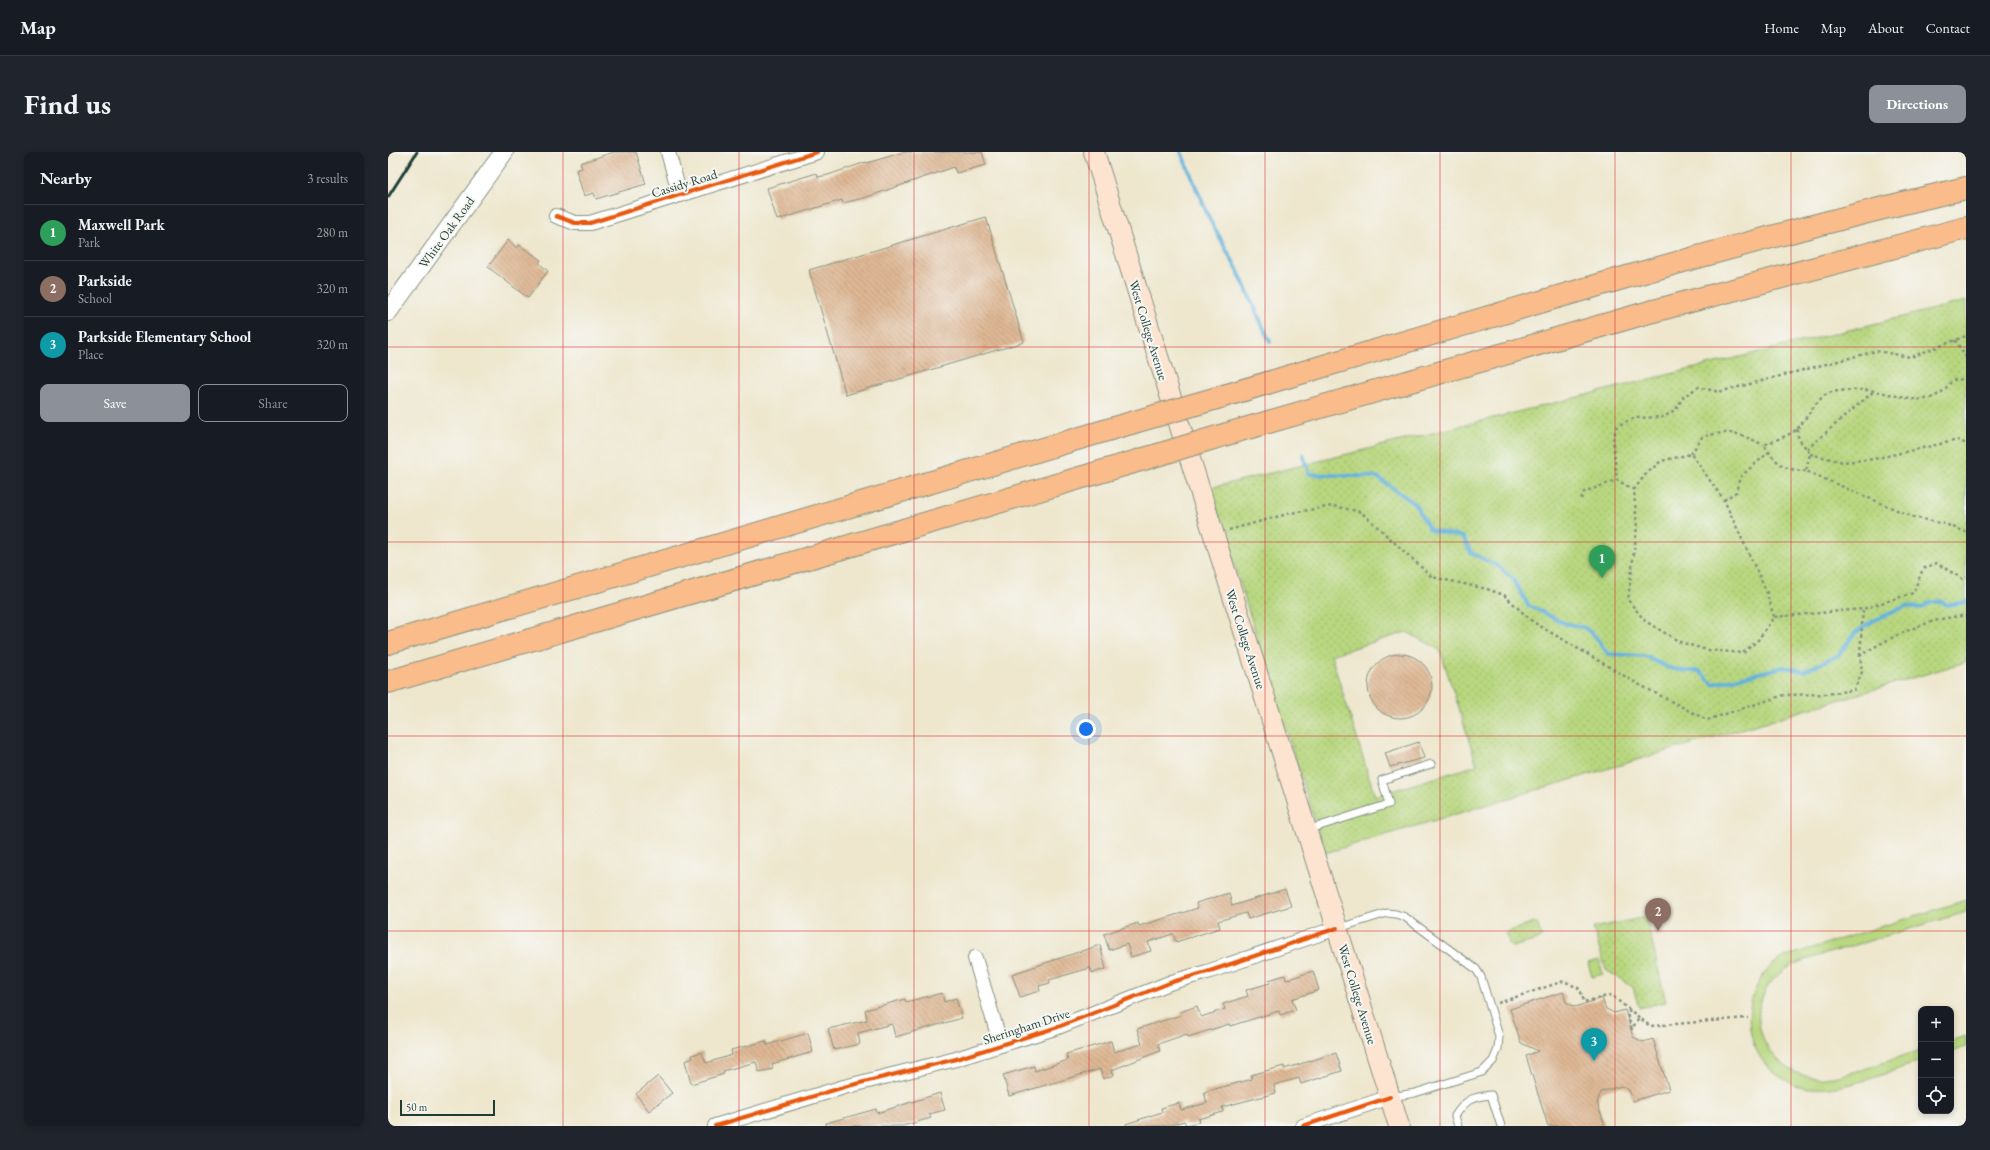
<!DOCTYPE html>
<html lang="en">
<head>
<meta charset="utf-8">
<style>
  body { margin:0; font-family:"EB Garamond",serif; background:#20242c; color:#f1f3f6 }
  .controls { position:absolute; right:12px; bottom:12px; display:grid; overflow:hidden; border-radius:8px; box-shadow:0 2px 6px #0003 }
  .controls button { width:36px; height:36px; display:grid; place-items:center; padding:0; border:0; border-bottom:1px solid #363941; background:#171b24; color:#f1f3f6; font:20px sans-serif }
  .scale { position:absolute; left:12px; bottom:10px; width:95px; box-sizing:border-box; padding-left:4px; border:2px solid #1f3d34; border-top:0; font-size:11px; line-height:14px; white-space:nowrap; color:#1f3d34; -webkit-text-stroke:3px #f6f6f2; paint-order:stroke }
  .you { position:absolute; left:698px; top:577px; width:14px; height:14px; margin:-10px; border:3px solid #fff; border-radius:50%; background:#1a73e8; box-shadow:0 0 0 6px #1a73e833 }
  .badge { display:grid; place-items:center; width:26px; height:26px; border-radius:50%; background:#8c9099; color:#fff; font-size:13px; font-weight:700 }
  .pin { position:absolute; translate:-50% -33px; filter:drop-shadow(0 1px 2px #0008) }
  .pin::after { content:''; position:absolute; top:21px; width:14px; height:12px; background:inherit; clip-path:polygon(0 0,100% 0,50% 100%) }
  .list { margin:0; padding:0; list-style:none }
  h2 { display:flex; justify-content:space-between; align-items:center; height:52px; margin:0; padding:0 16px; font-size:17px }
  h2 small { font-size:13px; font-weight:400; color:#9ea1a6 }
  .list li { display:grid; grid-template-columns:26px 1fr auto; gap:12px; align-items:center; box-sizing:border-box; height:56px; padding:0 16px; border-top:1px solid #363941 }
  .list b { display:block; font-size:15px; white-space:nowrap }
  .list p { margin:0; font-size:13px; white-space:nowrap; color:#9ea1a6 }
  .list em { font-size:13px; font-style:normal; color:#9ea1a6 }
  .actions { display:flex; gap:8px; padding:12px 16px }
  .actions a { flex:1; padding:9px 0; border:1px solid #8c9099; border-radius:8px; text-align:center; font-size:14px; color:#8c9099 }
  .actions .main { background:#8c9099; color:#fff }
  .icon { flex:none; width:22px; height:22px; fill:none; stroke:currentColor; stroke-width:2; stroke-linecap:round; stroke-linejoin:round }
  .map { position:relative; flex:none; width:1578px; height:974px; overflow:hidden; border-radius:8px }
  header { display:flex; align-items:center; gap:24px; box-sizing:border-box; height:56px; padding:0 20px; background:#171b24; border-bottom:1px solid #363941 }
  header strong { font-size:19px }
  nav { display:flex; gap:22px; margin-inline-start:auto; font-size:14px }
  .intro { display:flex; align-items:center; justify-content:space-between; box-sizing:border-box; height:96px; padding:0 24px }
  h1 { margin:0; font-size:28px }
  .button { padding:10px 18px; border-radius:8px; background:#8c9099; color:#fff; font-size:14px; font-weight:700 }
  main { display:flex; gap:24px; padding:0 24px }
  aside { flex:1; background:#171b24; border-radius:8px; box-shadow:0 2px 6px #0003 }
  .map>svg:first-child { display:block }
</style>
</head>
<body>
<header>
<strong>Map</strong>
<nav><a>Home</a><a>Map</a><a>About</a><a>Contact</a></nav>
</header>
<div class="intro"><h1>Find us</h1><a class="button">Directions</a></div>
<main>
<aside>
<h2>Nearby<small>3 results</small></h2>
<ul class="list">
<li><span class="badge" style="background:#2e9e5b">1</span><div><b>Maxwell Park</b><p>Park</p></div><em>280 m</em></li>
<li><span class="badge" style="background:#8d6e63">2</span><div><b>Parkside</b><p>School</p></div><em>320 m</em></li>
<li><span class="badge" style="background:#0f9aa8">3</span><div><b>Parkside Elementary School</b><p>Place</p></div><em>320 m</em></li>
</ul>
<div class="actions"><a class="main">Save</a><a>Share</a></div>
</aside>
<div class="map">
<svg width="1578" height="974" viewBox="0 0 1578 974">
  <defs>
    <pattern id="park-dots" width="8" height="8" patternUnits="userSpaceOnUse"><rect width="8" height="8" fill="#b8d77f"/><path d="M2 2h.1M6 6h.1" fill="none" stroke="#9eb96e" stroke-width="1.8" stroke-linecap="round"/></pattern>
    <pattern id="building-back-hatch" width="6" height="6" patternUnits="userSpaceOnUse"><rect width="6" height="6" fill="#dfb894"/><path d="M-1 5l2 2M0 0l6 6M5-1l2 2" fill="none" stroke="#b4977a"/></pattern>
  </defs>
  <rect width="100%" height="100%" fill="#f6f6f2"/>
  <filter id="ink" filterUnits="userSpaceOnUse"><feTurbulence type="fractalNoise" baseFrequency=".025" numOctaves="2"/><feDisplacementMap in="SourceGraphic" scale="8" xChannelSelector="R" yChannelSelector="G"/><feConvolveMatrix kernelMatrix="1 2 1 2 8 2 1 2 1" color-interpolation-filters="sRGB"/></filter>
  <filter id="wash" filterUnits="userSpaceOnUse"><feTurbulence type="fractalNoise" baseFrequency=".012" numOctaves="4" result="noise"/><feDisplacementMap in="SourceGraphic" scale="16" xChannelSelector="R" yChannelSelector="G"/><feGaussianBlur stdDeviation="0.9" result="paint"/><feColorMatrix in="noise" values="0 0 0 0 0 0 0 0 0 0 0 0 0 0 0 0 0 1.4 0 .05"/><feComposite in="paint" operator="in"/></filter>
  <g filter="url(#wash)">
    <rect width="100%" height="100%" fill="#eee7ce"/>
    <!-- grass -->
    <g fill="#b8d77f" stroke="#6c8a5a">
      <path d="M 1578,748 L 1578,760 L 1414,809 C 1403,814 1394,818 1386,827 C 1351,864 1381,921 1428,926 C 1450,929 1509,905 1533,898 L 1533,909 C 1496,921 1449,944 1410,934 C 1404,933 1399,928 1394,926 C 1352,901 1351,840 1388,810 C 1393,806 1399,804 1405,802 Z"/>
      <path d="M 1211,808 L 1215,822 L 1204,825 L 1200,811 Z"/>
      <path d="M 1578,884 L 1578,895 L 1563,900 L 1563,889 Z"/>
    </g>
    <!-- park -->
    <g fill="url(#park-dots)" stroke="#6c8a5a" fill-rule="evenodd">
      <path d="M 1578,149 L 1578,510 L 937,701 L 822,336 ZM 1019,480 L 1052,498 L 1089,613 L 987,644 L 943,503 Z"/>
      <path d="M 1258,765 L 1278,850 L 1251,856 L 1245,835 L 1218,818 L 1205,776 Z"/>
      <path d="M 1145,770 L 1149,772 L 1154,784 L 1152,787 L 1124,795 L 1122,794 L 1118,781 Z"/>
    </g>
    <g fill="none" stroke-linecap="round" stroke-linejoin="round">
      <!-- stream -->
      <g stroke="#61b1db" stroke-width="4">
        <path d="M 793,0 L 822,68 L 849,117 L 882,190"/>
        <path d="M 915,303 L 921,322 L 989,325 L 1026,351 L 1042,378 L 1075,385 L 1083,401 L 1110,414 L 1125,427 L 1140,453 L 1176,471 L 1197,476 L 1207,484 L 1220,502 L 1257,504 L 1281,516 L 1296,519 L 1311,519 L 1325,532 L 1396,515 L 1416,519 L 1451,503 L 1467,481 L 1485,469 L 1518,454 L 1534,456 L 1541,451 L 1553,449 L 1559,453 L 1578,450"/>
      </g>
    </g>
    <g id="blocks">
      <!-- building -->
      <g fill="url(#building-back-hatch)">
        <path d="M 226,0 L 248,0 L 258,32 L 208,47 L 206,41 L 196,44 L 188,18 L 194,16 L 192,11 Z"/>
        <path d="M 516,0 L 594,0 L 598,13 L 568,21 L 566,15 L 476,46 L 455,51 L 454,48 L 389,68 L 379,36 L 429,21 L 430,25 L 440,23 L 478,10 L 479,11 Z"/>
        <path d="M 598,65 L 636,190 L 458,243 L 421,118 Z"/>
        <path d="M 120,88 L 129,96 L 131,93 L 142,100 L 153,108 L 151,111 L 160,119 L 140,146 L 100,115 Z"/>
        <circle cx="1012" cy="534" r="32"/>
        <path d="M 1031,590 L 1036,606 L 1002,615 L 997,601 Z"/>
        <path d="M 897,737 L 903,754 L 860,767 L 858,761 L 830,769 L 832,776 L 788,790 L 785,782 L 760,790 L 763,799 L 743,805 L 739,792 L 721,798 L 716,782 L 750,771 L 751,774 L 810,756 L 808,751 L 841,741 L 844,754 Z"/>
        <path d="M 712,793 L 718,817 L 704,821 L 702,816 L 661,828 L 662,831 L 651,834 L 652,839 L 632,845 L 624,822 Z"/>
        <path d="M 925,819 L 931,838 L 904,847 L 908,858 L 892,863 L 891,859 L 842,874 L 841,872 L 800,885 L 799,882 L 770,892 L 772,899 L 724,918 L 726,923 L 715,927 L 712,917 L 621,944 L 615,923 L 646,914 L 647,919 L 680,908 L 678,902 L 723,889 L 726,900 L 754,892 L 749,877 L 793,863 L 792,860 L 809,854 L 813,865 L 837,857 L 835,852 L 860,844 L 858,838 L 882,831 L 881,828 L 897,823 L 898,828 Z"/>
        <path d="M 1175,840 L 1178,850 L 1187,855 L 1214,846 L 1218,857 L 1226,861 L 1237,858 L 1245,885 L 1255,890 L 1265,887 L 1281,938 L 1245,949 L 1241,938 L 1233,934 L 1213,940 L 1209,950 L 1217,974 L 1160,974 L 1138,904 L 1150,899 L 1133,891 L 1122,857 Z"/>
        <path d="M 554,841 L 556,850 L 568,846 L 574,866 L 507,885 L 504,872 L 470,881 L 472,892 L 446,898 L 440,877 L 479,868 L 477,858 L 517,847 L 518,850 Z"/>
        <path d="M 420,881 L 425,900 L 384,912 L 385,917 L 371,920 L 368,910 L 335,919 L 336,922 L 303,932 L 297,909 L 305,906 L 304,903 L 314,900 L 318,911 L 344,903 L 343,898 L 378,889 L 379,893 Z"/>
        <path d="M 948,901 L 954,919 L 913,932 L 911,926 L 886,933 L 888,941 L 834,955 L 835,960 L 810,967 L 811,970 L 798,973 L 796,969 L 779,974 L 738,974 L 738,972 L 774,960 L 773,956 L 791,951 L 793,958 L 819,951 L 816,940 L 864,927 L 863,923 L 896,914 L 896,917 Z"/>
        <path d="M 270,924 L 284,941 L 261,959 L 248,942 Z"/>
        <path d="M 552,941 L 557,958 L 541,962 L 543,966 L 515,974 L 438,974 L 438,971 L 488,957 L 489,961 Z"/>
      </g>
    </g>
  </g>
  <g filter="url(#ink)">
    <use href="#blocks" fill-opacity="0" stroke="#869281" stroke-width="1"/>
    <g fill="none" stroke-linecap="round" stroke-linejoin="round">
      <defs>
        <g id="service">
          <path d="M 919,678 L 1001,652 L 994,628 L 1043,612"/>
          <path d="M 951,776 L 999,761 L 1008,762 L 1017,765 L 1088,817 L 1093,825 L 1111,884 L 1110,897 L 1105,909 L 1094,920 L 1027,941 L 1003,945"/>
          <path d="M 1070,974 L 1067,964 C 1078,947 1084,945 1103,943 L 1113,974"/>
        </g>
        <g id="minor">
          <path d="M 280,0 L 292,43"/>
          <path d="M 168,64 L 187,71 L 202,71 L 429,0"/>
          <path d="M 587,806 L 613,893"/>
          <path d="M 327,974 L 456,935 L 568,907 L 670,875 L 784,830 L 819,820 L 949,776"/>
          <path d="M 915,974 L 1002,945"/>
        </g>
        <path id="tertiary" d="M 0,160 L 116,0"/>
        <path id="secondary" d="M 706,0 L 1011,974"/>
        <g id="motorway">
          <path d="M 829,246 C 1078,172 1326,95 1578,36"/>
          <path d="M 839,282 L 1258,161 L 1578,76"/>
          <path d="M 0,491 L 743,271"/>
          <path d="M 0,530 L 756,307"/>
        </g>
      </defs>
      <!-- service casing -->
      <use href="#service" stroke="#869281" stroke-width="9"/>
      <!-- minor casing -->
      <use href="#minor" stroke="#869281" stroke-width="16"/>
      <!-- tertiary casing -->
      <use href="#tertiary" stroke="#869281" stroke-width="20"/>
      <!-- secondary casing -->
      <use href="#secondary" stroke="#869281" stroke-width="22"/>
      <!-- motorway casing -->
      <use href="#motorway" stroke="#869281" stroke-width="24"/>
      <!-- path -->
      <g stroke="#869281" stroke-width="2.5" stroke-dasharray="3 3" stroke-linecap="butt">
        <path d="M 1567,188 L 1578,205"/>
        <path d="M 1409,277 C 1409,290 1417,292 1422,302 L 1418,319 L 1525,365 L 1557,372 L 1578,380"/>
        <path d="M 1419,297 L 1486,239"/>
        <path d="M 1303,302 L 1314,285 C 1344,277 1349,281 1376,293"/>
        <path d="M 1422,302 L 1455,310 L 1486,307 L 1570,288 L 1578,292"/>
        <path d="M 1418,319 C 1395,318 1389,312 1376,293 C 1386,288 1401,284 1409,277 C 1418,268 1430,243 1444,240 C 1453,238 1478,237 1487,239 C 1516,244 1544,260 1564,228 L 1578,227"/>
        <path d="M 1246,338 L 1229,328 L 1225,287 L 1229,274 L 1246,266 L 1276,265 L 1288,257 L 1296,244 L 1311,235 L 1331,240 L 1488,199 L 1523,205 L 1578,184"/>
        <path d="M 1193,347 L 1196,340 L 1229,328"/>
        <path d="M 1336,348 L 1348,340 L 1352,325 L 1381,300"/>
        <path d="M 841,378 L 903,361 L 945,354 L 973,360 L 1044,425 L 1099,437 L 1116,443 L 1145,470 L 1250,532 L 1319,568 L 1396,543 L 1438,542 L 1466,538 L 1474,520 L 1472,504 C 1499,486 1545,464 1578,464"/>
        <path d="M 1386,465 L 1379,441 L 1336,348 L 1303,302 L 1273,309 L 1257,323 L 1246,338 L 1249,375 L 1240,448 L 1257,469 L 1292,490 L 1319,498 L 1355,501 L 1370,488 L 1386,465 L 1475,457 L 1525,441 L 1535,417 L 1548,411 L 1575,427 L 1578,425"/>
        <path d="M 1472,503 L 1475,457"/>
        <path d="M 1110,851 L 1176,829 L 1192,837 L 1196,850 L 1223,843 L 1262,874 L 1360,866"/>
        <path d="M 1242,858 L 1239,862 L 1244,877 L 1251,865"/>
      </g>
      <!-- service -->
      <use href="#service" stroke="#fff" stroke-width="7"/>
      <!-- minor -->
      <use href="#minor" stroke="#fff" stroke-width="14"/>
      <!-- tertiary -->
      <use href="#tertiary" stroke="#fff" stroke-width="18"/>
      <!-- secondary -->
      <use href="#secondary" stroke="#fde4d0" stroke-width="20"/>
      <!-- motorway -->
      <use href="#motorway" stroke="#f9bc8a" stroke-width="22"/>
      <!-- rail -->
      <path stroke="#1f3d34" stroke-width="3" d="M 0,45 L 29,0"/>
      <defs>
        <g id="motorway-bridge">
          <path d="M 743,271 L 829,246"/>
          <path d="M 756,307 L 839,282"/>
        </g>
      </defs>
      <!-- motorway-bridge casing -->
      <use href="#motorway-bridge" stroke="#869281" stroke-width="24" stroke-linecap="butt"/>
      <!-- motorway-bridge -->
      <use href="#motorway-bridge" stroke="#f9bc8a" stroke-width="22"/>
      <defs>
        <g id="cycleway">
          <path d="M 168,64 L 187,71 L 202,71 L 429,0"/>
          <path d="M 327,974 L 456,935 L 568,907 L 670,875 L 784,830 L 819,820 L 949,776"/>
          <path d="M 915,974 L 1002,945"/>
        </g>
      </defs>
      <!-- cycleway casing -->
      <use href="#cycleway" stroke="#f6f6f2" stroke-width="6"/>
      <!-- cycleway -->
      <use href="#cycleway" stroke="#e8590c" stroke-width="4"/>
    </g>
  </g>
  <!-- grid -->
  <path fill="none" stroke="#d62828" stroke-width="1" stroke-opacity="0.55" d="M 175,0 L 175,974M 351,0 L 351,974M 526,0 L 526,974M 701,0 L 701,974M 877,0 L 877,974M 1052,0 L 1052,974M 1227,0 L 1227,974M 1403,0 L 1403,974M 0,195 L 1578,195M 0,390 L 1578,390M 0,584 L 1578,584M 0,779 L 1578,779"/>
  <g text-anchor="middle" stroke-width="4" stroke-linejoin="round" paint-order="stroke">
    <!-- street labels -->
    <g font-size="13" fill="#1f3d34" stroke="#f6f6f2">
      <text transform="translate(296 31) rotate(-17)" y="5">Cassidy Road</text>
      <text transform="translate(58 80) rotate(-54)" y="5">White Oak Road</text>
      <text transform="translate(761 178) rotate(73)" y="5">West College Avenue</text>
      <text transform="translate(858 487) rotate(72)" y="5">West College Avenue</text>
      <text transform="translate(970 842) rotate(73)" y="5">West College Avenue</text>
      <text transform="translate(638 874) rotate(-18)" y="5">Sheringham Drive</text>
    </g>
  </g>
</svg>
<div class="controls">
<button>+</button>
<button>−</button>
<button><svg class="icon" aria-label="locate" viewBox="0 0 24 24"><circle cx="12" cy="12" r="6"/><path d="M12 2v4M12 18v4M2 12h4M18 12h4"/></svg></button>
</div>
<div class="scale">50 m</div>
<div class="you"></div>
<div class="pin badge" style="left:1214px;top:426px;background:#2e9e5b">1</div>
<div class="pin badge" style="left:1270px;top:779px;background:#8d6e63">2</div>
<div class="pin badge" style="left:1206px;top:909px;background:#0f9aa8">3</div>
</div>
</main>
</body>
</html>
